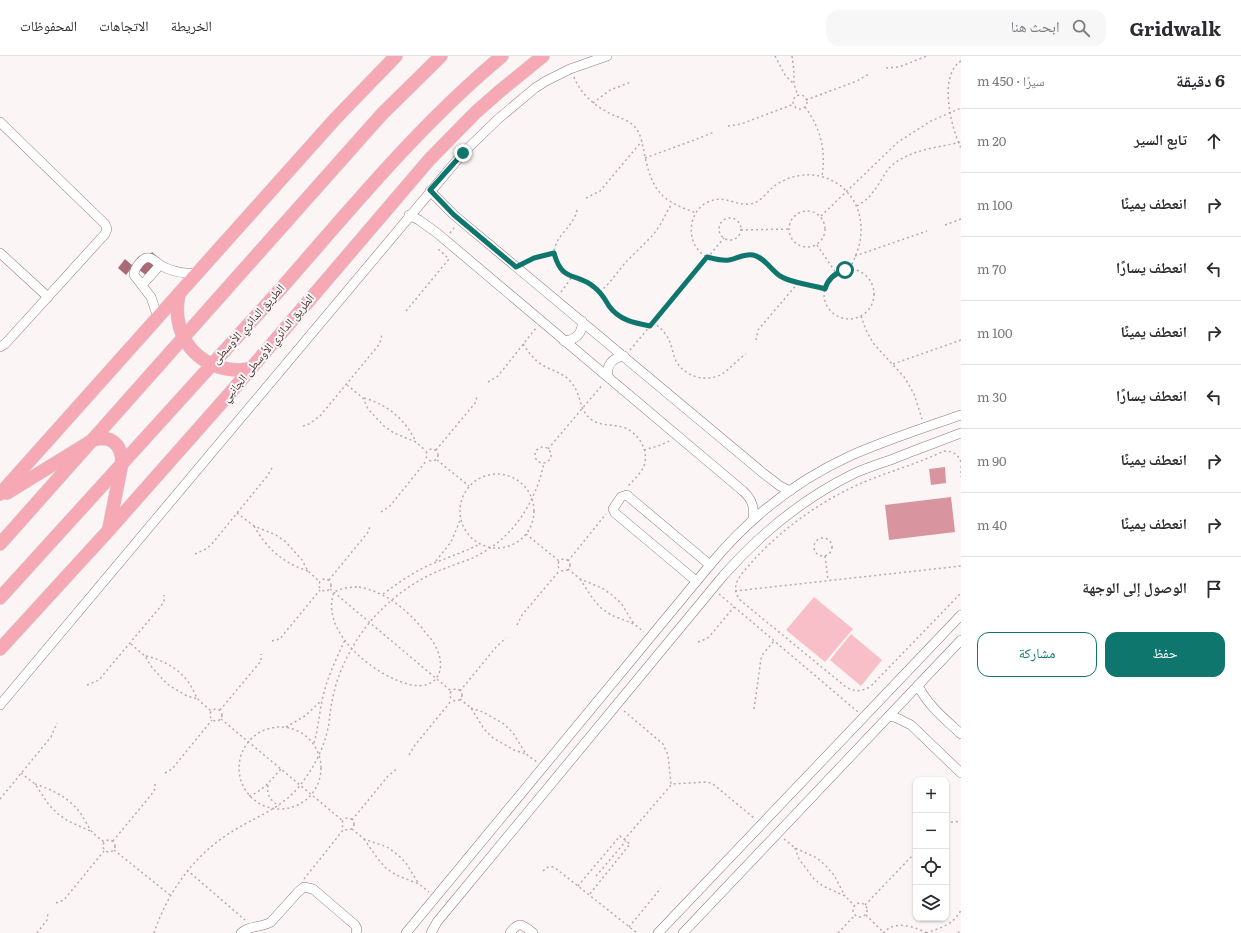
<!DOCTYPE html>
<html lang="ar">
<head>
<meta charset="utf-8">
<style>
  body { margin:0; font-family:Literata,"Noto Naskh Arabic",serif; background:#f7f7f7; color:#2b2b33; direction:rtl }
  .controls { position:absolute; right:12px; bottom:12px; display:grid; overflow:hidden; border-radius:8px; box-shadow:0 1px 3px #0004 }
  .controls button { width:36px; height:36px; display:grid; place-items:center; padding:0; border:0; border-bottom:1px solid #e1e1e2; background:#fff; color:#2b2b33; font:20px sans-serif }
  .stop { position:absolute; width:12px; height:12px; margin:-9px; border:3px solid #0f766e; border-radius:50%; background:#fff }
  .stop.end { background:#0f766e; border-color:#fff; box-shadow:0 1px 4px #0008 }
  .list { margin:0; padding:0; list-style:none }
  h2 { display:flex; justify-content:space-between; align-items:center; height:52px; margin:0; padding:0 16px; font-size:17px }
  h2 small { font-size:13px; font-weight:400; color:#7c7c81 }
  .list li { display:grid; grid-template-columns:26px 1fr auto; gap:12px; align-items:center; box-sizing:border-box; height:64px; padding:0 16px; border-top:1px solid #e1e1e2 }
  .list b { display:block; font-size:15px; white-space:nowrap }
  .list em { font-size:13px; font-style:normal; color:#7c7c81 }
  .actions { display:flex; gap:8px; padding:12px 16px }
  .actions a { flex:1; padding:9px 0; border:1px solid #0f766e; border-radius:12px; text-align:center; font-size:14px; color:#0f766e }
  .actions .main { background:#0f766e; color:#fff }
  .icon { flex:none; width:22px; height:22px; fill:none; stroke:currentColor; stroke-width:2; stroke-linecap:round; stroke-linejoin:round }
  .map { position:relative; flex:none; width:961px; height:877px; overflow:hidden; direction:ltr }
  header { display:flex; align-items:center; gap:24px; box-sizing:border-box; height:56px; padding:0 20px; background:#fff; border-bottom:1px solid #e1e1e2 }
  header strong { font-size:19px }
  nav { display:flex; gap:22px; margin-inline-start:auto; font-size:14px }
  .search { width:280px; height:36px; background:#f7f7f7; display:flex; align-items:center; gap:10px; box-sizing:border-box; padding:0 14px; border-radius:12px; color:#7c7c81; font-size:15px }
  main { display:flex }
  aside { flex:1; background:#fff }
  .map>svg:first-child { display:block }
</style>
</head>
<body>
<header>
<strong>Gridwalk</strong>
<div class="search"><svg class="icon" aria-label="search" viewBox="0 0 24 24"><circle cx="10" cy="10" r="6"/><path d="M15 15l6 6"/></svg>ابحث هنا</div>
<nav><a>الخريطة</a><a>الاتجاهات</a><a>المحفوظات</a></nav>
</header>
<main>
<aside>
<h2>6 دقيقة<small>سيرًا · 450 m</small></h2>
<ul class="list">
<li><svg class="icon" aria-label="ahead" viewBox="0 0 24 24"><path d="M12 20V5M6 11l6-6 6 6"/></svg><div><b>تابع السير</b></div><em>20 m</em></li>
<li><svg class="icon" aria-label="right" viewBox="0 0 24 24"><path d="M7 20v-9h11M14 6l5 5-5 5"/></svg><div><b>انعطف يمينًا</b></div><em>100 m</em></li>
<li><svg class="icon" aria-label="left" viewBox="0 0 24 24"><path d="M17 20v-9H6M10 6l-5 5 5 5"/></svg><div><b>انعطف يسارًا</b></div><em>70 m</em></li>
<li><svg class="icon" aria-label="right" viewBox="0 0 24 24"><path d="M7 20v-9h11M14 6l5 5-5 5"/></svg><div><b>انعطف يمينًا</b></div><em>100 m</em></li>
<li><svg class="icon" aria-label="left" viewBox="0 0 24 24"><path d="M17 20v-9H6M10 6l-5 5 5 5"/></svg><div><b>انعطف يسارًا</b></div><em>30 m</em></li>
<li><svg class="icon" aria-label="right" viewBox="0 0 24 24"><path d="M7 20v-9h11M14 6l5 5-5 5"/></svg><div><b>انعطف يمينًا</b></div><em>90 m</em></li>
<li><svg class="icon" aria-label="right" viewBox="0 0 24 24"><path d="M7 20v-9h11M14 6l5 5-5 5"/></svg><div><b>انعطف يمينًا</b></div><em>40 m</em></li>
<li><svg class="icon" aria-label="arrive" viewBox="0 0 24 24"><path d="M6 21V4h12l-3 4 3 4H6"/></svg><div><b>الوصول إلى الوجهة</b></div></li>
</ul>
<div class="actions"><a class="main">حفظ</a><a>مشاركة</a></div>
</aside>
<div class="map">
<svg width="961" height="877" viewBox="0 0 961 877">
  <rect width="100%" height="100%" fill="#fcf5f6"/>
  <!-- green -->
  <g fill="#f9bfc8">
    <path d="M 814,541 L 853,573 L 825,606 L 786,574 Z"/>
    <path d="M 851,578 L 882,604 L 861,630 L 830,604 Z"/>
  </g>
  <!-- water -->
  <g fill="#d895a0">
    <path d="M 945,411 L 946,427 L 931,429 L 929,413 Z"/>
    <path d="M 951,441 L 955,476 L 889,484 L 885,449 Z"/>
  </g>
  <!-- building -->
  <g fill="#a96a75">
    <path d="M 152,196 L 161,204 L 147,220 L 138,213 Z"/>
    <path d="M 125,203 L 133,210 L 126,219 L 118,212 Z"/>
  </g>
  <g fill="none" stroke-linecap="round" stroke-linejoin="round">
    <defs>
      <g id="minor">
        <path d="M 0,66 L 105,168 L 107,173 L 105,178 L 5,288 L 0,291"/>
        <path d="M 430,135 L 454,159 L 763,417 L 780,430 L 790,435"/>
        <path d="M 409,159 L 419,164 L 437,177 L 743,435 C 752,443 755,451 753,463"/>
        <path d="M 0,197 L 48,241"/>
        <path d="M 142,229 L 160,209"/>
        <path d="M 158,262 L 151,241 L 134,219 C 134,213 142,200 150,202 C 154,203 157,207 160,209 C 172,216 184,218 197,217"/>
        <path d="M 564,285 C 576,284 583,277 582,265"/>
        <path d="M 608,321 C 606,309 612,302 624,300"/>
        <path d="M 696,525 L 615,457 L 613,453 L 621,441 L 627,439 L 629,441 L 710,509"/>
        <path d="M 918,629 C 927,649 945,663 961,678"/>
        <path d="M 0,649 L 463,97 L 498,63 L 535,32 L 546,25 L 570,13 L 607,0"/>
        <path d="M 889,660 L 897,662 L 911,669 L 961,717"/>
        <path d="M 241,877 C 250,869 261,872 271,866 L 298,836 L 304,831 L 313,833 L 355,869 L 357,873 L 356,877"/>
        <path d="M 406,877 L 710,509 C 748,463 795,425 850,400 C 886,384 924,372 961,359"/>
        <path d="M 431,877 L 437,866 L 723,520 C 760,478 802,443 853,418 C 866,412 879,408 893,403 C 915,394 938,386 961,377"/>
        <path d="M 510,877 C 519,864 523,869 533,877"/>
        <path d="M 658,877 L 961,559"/>
        <path d="M 683,877 L 961,584"/>
      </g>
      <g id="highway">
        <path d="M 179,238 C 169,284 204,320 250,313"/>
        <path d="M 7,437 L 93,384 C 111,379 122,388 122,407 L 109,472"/>
        <path d="M 0,438 L 335,63 L 396,0"/>
        <path d="M 0,488 L 382,58 L 441,0"/>
        <path d="M 0,542 C 92,440 185,339 277,237 C 349,155 418,70 502,0"/>
        <path d="M 0,593 L 109,474 L 231,336 L 429,104 L 475,57 L 500,35 L 543,0"/>
      </g>
    </defs>
    <!-- minor casing -->
    <use href="#minor" stroke="#94767a" stroke-width="10"/>
    <!-- highway casing -->
    <use href="#highway" stroke="#d6d3d3" stroke-width="14"/>
    <!-- path -->
    <g stroke="#b4abac" stroke-width="1.5" stroke-dasharray="2 3" stroke-linecap="butt">
      <path d="M 775,0 L 785,19 L 794,28"/>
      <path d="M 792,0 L 794,15 L 794,28 L 798,40"/>
      <path d="M 961,5 C 938,19 951,72 961,92"/>
      <path d="M 886,12 L 899,11 L 927,0"/>
      <path d="M 574,21 C 581,39 596,51 613,59 C 620,62 628,64 634,70 C 641,77 642,87 644,96 C 648,115 653,137 673,147 C 680,151 688,154 696,157"/>
      <circle cx="800" cy="46" r="7"/>
      <path d="M 806,44 L 857,25 L 869,18"/>
      <path d="M 593,47 L 610,34 L 631,26"/>
      <path d="M 805,51 C 821,73 826,94 822,120"/>
      <path d="M 728,70 L 741,68 L 794,48"/>
      <path d="M 645,102 L 697,83 L 714,76"/>
      <path d="M 586,142 L 600,135 L 642,85"/>
      <path d="M 857,150 C 863,146 869,142 873,136 C 880,128 884,117 891,110 C 911,93 937,92 961,86"/>
      <path d="M 577,154 C 574,170 555,180 554,196 C 553,220 587,222 600,236 C 608,244 610,255 621,261 C 629,267 640,268 650,270"/>
      <circle cx="807" cy="173" r="18"/>
      <path d="M 821,160 L 898,86 L 931,65 L 961,52"/>
      <circle cx="730" cy="173" r="11"/>
      <path d="M 945,169 L 961,163"/>
      <path d="M 741,174 L 789,173"/>
      <path d="M 450,177 L 454,172"/>
      <path d="M 817,189 L 836,217"/>
      <path d="M 855,200 L 927,175"/>
      <path d="M 523,207 L 534,202 L 554,197"/>
      <circle cx="849" cy="238" r="25"/>
      <path d="M 825,233 C 811,228 795,228 781,221 C 772,215 766,204 756,200 C 742,194 729,210 709,202 C 685,192 686,156 708,146 C 724,138 735,150 750,148 C 760,147 766,137 773,131 C 777,128 782,125 787,123 C 824,108 863,135 861,176 C 861,189 855,201 850,213"/>
      <path d="M 561,236 L 572,221"/>
      <path d="M 600,236 L 609,227 L 625,207 L 653,179 L 660,169 L 672,147"/>
      <path d="M 406,255 L 449,203 L 437,192"/>
      <path d="M 861,260 L 866,274 L 873,287 L 905,322 L 914,338 L 922,363"/>
      <path d="M 653,266 C 658,270 663,274 666,279 C 672,287 672,296 676,305 C 685,321 706,327 722,318 C 730,313 737,304 746,298"/>
      <path d="M 756,284 L 758,274 L 798,227"/>
      <path d="M 523,288 C 529,297 535,305 544,310 C 553,315 563,317 570,325 C 583,339 577,353 592,364 C 601,370 612,368 622,371 C 638,375 651,396 643,412 C 639,419 633,425 627,431"/>
      <path d="M 630,294 L 724,182"/>
      <path d="M 893,308 L 961,284"/>
      <path d="M 488,326 L 498,320 L 536,272"/>
      <path d="M 347,329 L 363,342 L 368,353 L 384,370 L 394,377 L 416,386 L 426,395"/>
      <path d="M 364,342 C 388,349 405,363 416,386"/>
      <path d="M 303,370 L 309,368 L 320,360 L 377,291 L 380,287 L 382,278"/>
      <circle cx="543" cy="399" r="8"/>
      <circle cx="432" cy="399" r="6"/>
      <path d="M 548,393 L 603,328"/>
      <path d="M 436,394 L 476,346 L 477,339"/>
      <path d="M 644,394 L 661,389 L 669,385"/>
      <path d="M 437,404 L 469,430"/>
      <path d="M 961,406 C 958,398 953,395 944,395 C 919,407 891,415 864,426 C 822,444 781,473 751,507 C 741,519 729,529 740,544 L 846,631 C 855,636 862,636 871,630 L 961,537"/>
      <path d="M 961,410 L 961,421"/>
      <circle cx="497" cy="455" r="37"/>
      <path d="M 381,456 L 390,450 L 427,404"/>
      <path d="M 237,457 L 254,470 L 276,479 L 286,486 L 302,504 L 308,515 L 319,525"/>
      <path d="M 254,470 C 267,493 283,507 308,515"/>
      <path d="M 526,478 L 559,505"/>
      <circle cx="823" cy="491" r="9"/>
      <path d="M 195,498 L 206,493 L 211,489 L 268,419 L 273,410"/>
      <path d="M 825,500 L 828,524"/>
      <circle cx="564" cy="509" r="6"/>
      <path d="M 436,505 L 451,486 L 461,462"/>
      <path d="M 568,505 L 606,458"/>
      <path d="M 568,513 L 580,523 L 602,532 L 612,539 L 621,547 L 634,568"/>
      <circle cx="325" cy="529" r="6"/>
      <path d="M 580,523 L 593,543 L 601,552 L 611,559 L 634,568 L 644,576"/>
      <path d="M 329,524 L 369,475 L 370,469"/>
      <path d="M 359,531 C 386,536 408,554 425,576 C 431,582 437,591 439,599 C 445,619 433,633 412,629 C 377,622 319,577 334,536 C 342,532 349,531 359,531 Z"/>
      <path d="M 330,533 L 451,635"/>
      <path d="M 735,535 L 961,510"/>
      <path d="M 383,538 C 400,526 417,513 437,506 C 452,500 466,495 480,488"/>
      <path d="M 719,538 L 858,656"/>
      <path d="M 517,569 L 522,559 L 560,514"/>
      <path d="M 272,585 L 280,583 L 283,579 L 320,534"/>
      <path d="M 698,586 L 706,583 L 709,581 L 734,551"/>
      <path d="M 131,588 L 145,600 L 151,610 L 167,628 L 187,640 L 198,643"/>
      <path d="M 146,600 C 162,604 176,611 186,623 C 191,629 194,636 197,642 C 201,647 207,651 211,655"/>
      <path d="M 87,629 L 99,624 L 103,619 L 161,550 L 164,545 L 164,539"/>
      <circle cx="456" cy="639" r="6"/>
      <path d="M 460,635 L 497,590 L 506,582"/>
      <path d="M 460,643 L 471,652 L 484,673 L 493,682 L 514,694 L 526,698"/>
      <path d="M 471,652 L 483,656 L 504,668 L 513,677 L 526,698 L 537,706"/>
      <circle cx="216" cy="659" r="6"/>
      <path d="M 754,653 L 761,603 L 763,598 L 774,585"/>
      <path d="M 220,654 L 261,605 L 261,598"/>
      <path d="M 624,655 L 663,688 L 668,699 L 671,728 L 707,726 L 713,728 L 754,762"/>
      <path d="M 221,663 L 343,765"/>
      <circle cx="280" cy="712" r="41"/>
      <path d="M 286,671 L 305,660 L 322,644"/>
      <path d="M 314,687 C 318,673 319,659 322,645 C 326,624 336,603 345,584"/>
      <path d="M 409,699 L 415,689 L 452,644"/>
      <path d="M 21,717 L 35,728 L 49,749 L 58,758 L 68,765 L 90,775"/>
      <path d="M 165,717 L 172,713 L 212,664"/>
      <path d="M 35,728 C 51,733 67,741 78,754 C 83,760 86,767 90,773 C 93,778 99,782 104,786"/>
      <path d="M 268,729 C 266,739 271,745 279,750"/>
      <path d="M 249,740 C 263,735 271,724 281,713"/>
      <path d="M 0,743 L 51,681 L 57,667"/>
      <circle cx="348" cy="768" r="6"/>
      <path d="M 352,764 L 388,720 L 398,712"/>
      <path d="M 946,767 L 961,765"/>
      <path d="M 352,773 L 364,783 L 387,791 L 398,799 L 406,807 L 419,828"/>
      <path d="M 364,783 L 378,803 L 386,812 L 396,819 L 419,828 L 429,836"/>
      <path d="M 784,783 L 795,792 L 817,802 L 826,810 L 834,819 L 845,840"/>
      <circle cx="109" cy="790" r="6"/>
      <path d="M 624,784 L 671,729"/>
      <path d="M 113,785 L 151,739 L 155,733 L 155,728"/>
      <path d="M 795,792 L 799,803 L 814,823 L 823,830 L 845,840 L 855,850"/>
      <path d="M 114,794 L 170,839"/>
      <path d="M 187,814 L 245,864"/>
      <path d="M 543,815 C 547,811 549,810 554,811 L 637,877"/>
      <path d="M 596,820 L 626,785"/>
      <path d="M 304,823 L 344,773"/>
      <path d="M 578,830 L 620,780 L 630,788 L 589,839"/>
      <circle cx="860" cy="854" r="7"/>
      <path d="M 56,847 L 64,844 L 104,795"/>
      <path d="M 865,849 L 912,800"/>
      <path d="M 866,859 L 883,876"/>
      <path d="M 629,871 L 661,832"/>
      <path d="M 37,877 L 47,864 L 48,857"/>
      <path d="M 154,877 C 168,835 195,798 233,775 C 257,760 283,752 301,728 C 315,710 325,690 329,667 C 330,655 332,644 335,632 C 343,604 359,576 380,555 C 397,538 418,523 441,514 C 454,508 469,505 482,497 C 516,478 536,444 544,407"/>
      <path d="M 838,877 L 855,859"/>
      <path d="M 883,877 C 896,864 912,870 927,877"/>
      <path d="M 926,877 C 941,872 954,868 961,854"/>
      <path d="M 958,877 L 961,874"/>
    </g>
    <!-- minor -->
    <use href="#minor" stroke="#fff" stroke-width="9"/>
    <!-- highway -->
    <use href="#highway" stroke="#f6a8b5" stroke-width="13"/>
  </g>
  <g fill="none" stroke-linecap="round" stroke-linejoin="round">
    <!-- route -->
    <path stroke="#0f766e" stroke-width="5" d="M 463,97 L 430,134 L 454,159 L 516,211 L 534,202 L 554,197 C 562,227 576,216 594,231 C 601,236 605,243 609,250 C 619,264 634,267 650,270 L 707,201 C 715,203 721,205 729,204 C 737,203 744,197 753,199 C 764,201 771,214 780,220 C 793,228 810,228 825,233 C 828,222 835,217 845,214"/>
  </g>
  <g text-anchor="middle" stroke-width="4" stroke-linejoin="round" paint-order="stroke">
    <!-- street labels -->
    <g font-size="12" fill="#453839" stroke="#fcf5f6">
      <text transform="translate(248 268) rotate(-48)" y="4">الطريق الدائري الأوسطى</text>
      <text transform="translate(268 292) rotate(-50)" y="4">الطريق الدائري الأوسطى الجانبي</text>
    </g>
  </g>
</svg>
<div class="controls">
<button>+</button>
<button>−</button>
<button><svg class="icon" aria-label="locate" viewBox="0 0 24 24"><circle cx="12" cy="12" r="6"/><path d="M12 2v4M12 18v4M2 12h4M18 12h4"/></svg></button>
<button><svg class="icon" aria-label="layers" viewBox="0 0 24 24"><path d="M12 4l9 5-9 5-9-5zM3 14l9 5 9-5"/></svg></button>
</div>
<div class="stop" style="left:845px;top:214px"></div>
<div class="stop end" style="left:463px;top:97px"></div>
</div>
</main>
</body>
</html>
